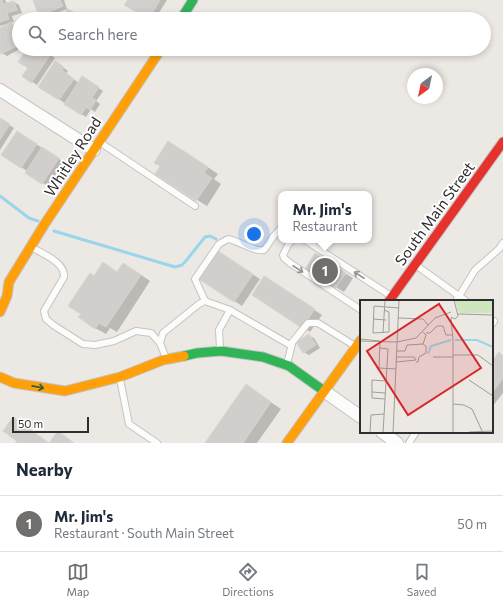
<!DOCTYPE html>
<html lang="en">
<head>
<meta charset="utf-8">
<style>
  body { margin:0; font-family:Commissioner,sans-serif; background:#f2f2f3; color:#1f2937 }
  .compass { position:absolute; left:407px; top:68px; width:36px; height:36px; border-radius:50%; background:#fff; box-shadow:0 2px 6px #0003; rotate:213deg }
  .scale { position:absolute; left:12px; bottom:10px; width:77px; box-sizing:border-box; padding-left:4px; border:2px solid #2e2e2e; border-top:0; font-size:11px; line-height:14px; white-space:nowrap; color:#2e2e2e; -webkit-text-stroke:3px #fff; paint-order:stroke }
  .you { position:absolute; left:254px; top:234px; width:14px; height:14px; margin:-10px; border:3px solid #fff; border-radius:50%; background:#1a73e8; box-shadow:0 0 0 6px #1a73e833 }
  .badge { display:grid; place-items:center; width:26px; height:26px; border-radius:50%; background:#706f6e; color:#fff; font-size:13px; font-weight:700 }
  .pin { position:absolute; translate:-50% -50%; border:2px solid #fff; box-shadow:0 1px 4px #0006 }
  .popup { position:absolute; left:278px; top:191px; width:94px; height:52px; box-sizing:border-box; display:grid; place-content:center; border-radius:8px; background:#fff; filter:drop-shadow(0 1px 3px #0005); font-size:13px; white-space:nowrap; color:#747a83 }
  .popup b { font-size:15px; color:#1f2937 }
  .popup::after { content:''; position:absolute; left:50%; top:100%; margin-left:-8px; border:8px solid transparent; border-top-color:#fff }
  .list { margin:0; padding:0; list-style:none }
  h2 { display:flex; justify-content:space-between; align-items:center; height:52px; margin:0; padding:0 16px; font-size:17px }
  h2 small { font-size:13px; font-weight:400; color:#747a83 }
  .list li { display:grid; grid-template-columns:26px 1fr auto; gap:12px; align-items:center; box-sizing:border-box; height:56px; padding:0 16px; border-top:1px solid #e0e1e3 }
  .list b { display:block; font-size:15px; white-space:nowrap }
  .list p { margin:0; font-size:13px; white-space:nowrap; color:#747a83 }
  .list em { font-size:13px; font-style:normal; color:#747a83 }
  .icon { flex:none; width:22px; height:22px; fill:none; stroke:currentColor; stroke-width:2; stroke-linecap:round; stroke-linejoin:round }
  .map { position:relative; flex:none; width:503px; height:443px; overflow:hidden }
  .search { position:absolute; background:#fff; box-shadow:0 2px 6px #0003; left:12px; right:12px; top:12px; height:44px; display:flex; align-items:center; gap:10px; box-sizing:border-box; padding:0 14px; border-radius:22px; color:#747a83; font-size:15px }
  .sheet { height:108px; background:#fff }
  nav { display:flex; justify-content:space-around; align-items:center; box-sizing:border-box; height:56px; border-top:1px solid #e0e1e3; background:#fff; font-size:11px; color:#747a83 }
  nav a { display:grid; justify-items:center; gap:2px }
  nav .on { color:#706f6e }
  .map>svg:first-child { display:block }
</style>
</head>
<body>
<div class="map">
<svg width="503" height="443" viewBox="0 0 503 443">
  <rect width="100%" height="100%" fill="#ece8e4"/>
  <!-- shadow -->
  <g fill="#0003">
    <path d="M 0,0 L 5,0 L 7,4 L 14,2 L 19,5 L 22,13 L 12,16 L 14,22 L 10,23 L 16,26 L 19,32 L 19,49 L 20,49 L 7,56 L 2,53 L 0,50 L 0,29 L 8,25 L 7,24 L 0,26 Z"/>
    <path d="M 34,0 L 64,0 L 67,9 L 45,18 L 40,15 Z"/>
    <path d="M 129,0 L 167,0 L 155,19 L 149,19 L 126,5 Z"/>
    <path d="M 28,49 L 41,49 L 55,58 L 37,85 L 23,76 L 29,68 Z"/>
    <path d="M 80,49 L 95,49 L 92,55 Z"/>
    <path d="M 104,49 L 140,49 L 140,52 L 110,56 L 104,53 Z"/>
    <path d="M 61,66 L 68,71 L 66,74 L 79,83 L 88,81 L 103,91 L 96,101 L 100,104 L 95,112 L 91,109 L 86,117 L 40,87 Z"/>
    <path d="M 0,119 L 14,128 L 0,150 Z"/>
    <path d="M 22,135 L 64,162 L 48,186 L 26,173 L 27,171 L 2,154 Z"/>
    <path d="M 179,148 L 218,174 L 214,179 L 221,184 L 207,206 L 156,174 Z"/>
    <path d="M 226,257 L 260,279 L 242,306 L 201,279 Z"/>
    <path d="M 323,259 L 353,278 L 344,292 L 306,269 Z"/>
    <path d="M 114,270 L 118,273 L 134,270 L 150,281 L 117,332 L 110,328 L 106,334 L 95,328 L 82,314 L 94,277 Z"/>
    <path d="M 272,282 L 322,315 L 310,332 L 303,327 Z"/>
    <path d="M 309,336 L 314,338 L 320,348 L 309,355 L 304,352 Z"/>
    <path d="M 499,354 L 503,356 L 503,393 L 492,407 L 492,363 Z"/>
    <path d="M 256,392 L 281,409 L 257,443 L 206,443 Z"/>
  </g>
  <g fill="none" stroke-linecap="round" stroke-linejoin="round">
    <!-- stream -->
    <g stroke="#99d6ec" stroke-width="3">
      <path d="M 0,196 L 29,218 L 38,221"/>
      <path d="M 54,231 L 175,267 L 182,265 L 185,262 L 205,237 L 210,236 L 216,239"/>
    </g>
  </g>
  <!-- building -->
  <g fill="#d1cecb" stroke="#d7d4d0">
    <path d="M 0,0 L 2,0 L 3,4 L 14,1 L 17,10 L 7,13 L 9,19 L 0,22 Z"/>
    <path d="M 33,0 L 60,0 L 63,6 L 39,16 Z"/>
    <path d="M 128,0 L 160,0 L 149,19 L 124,5 Z"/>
    <path d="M 67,9 L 89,19 L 63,19 Z"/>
    <path d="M 131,15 L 132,19 L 116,19 L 116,16 Z"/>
    <path d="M 11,22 L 19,37 L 19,45 L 1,54 L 0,52 L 0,28 Z"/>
    <path d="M 27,49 L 42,49 L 50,55 L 31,83 L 22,76 L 28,68 L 18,62 Z"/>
    <path d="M 103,49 L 135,49 L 135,50 L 103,53 Z"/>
    <path d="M 55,61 L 64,67 L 62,70 L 74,79 L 59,100 L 38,87 Z"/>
    <path d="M 82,76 L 99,87 L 92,98 L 96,100 L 90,110 L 86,107 L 81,115 L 64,104 Z"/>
    <path d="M 0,118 L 10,124 L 0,140 Z"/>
    <path d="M 17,131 L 37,144 L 21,168 L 1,155 Z"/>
    <path d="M 168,141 L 208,167 L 204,173 L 212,178 L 196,201 L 155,174 L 160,166 L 154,163 Z"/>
    <path d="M 42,147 L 59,158 L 42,184 L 25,173 Z"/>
    <path d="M 218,251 L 253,274 L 234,302 L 199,279 Z"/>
    <path d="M 315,253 L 346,273 L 335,289 L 305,269 Z"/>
    <path d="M 103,262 L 117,272 L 123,263 L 141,275 L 106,327 L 99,323 L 95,329 L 78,317 L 81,314 L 68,306 L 90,273 L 94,276 Z"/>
    <path d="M 264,276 L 315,309 L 302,328 L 252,295 Z"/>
    <path d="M 309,334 L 316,345 L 303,353 L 296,342 Z"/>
    <path d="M 499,352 L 503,356 L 503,378 L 492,393 L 492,361 Z"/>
    <path d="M 246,384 L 271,402 L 243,443 L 205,443 Z"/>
    <path d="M 13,417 L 49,443 L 58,431 L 74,443 L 15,443 L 17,441 L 3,431 Z"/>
  </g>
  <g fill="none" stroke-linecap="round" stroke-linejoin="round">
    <defs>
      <g id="lane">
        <path d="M 101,143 L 195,206"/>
        <path d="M 293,240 L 289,243 L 283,255 L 284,258 L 290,263 L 361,310"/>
        <path d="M 305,240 L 391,296"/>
        <path d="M 31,247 C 43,254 65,262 64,277 L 44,311 L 46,319 L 53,325 L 83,344 L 95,345 L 114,341 L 136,331 L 151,333 L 160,343"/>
        <path d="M 417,266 L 466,301"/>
        <path d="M 205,301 L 195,279 L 219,244 L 228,239 C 240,241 253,252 264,250 L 273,237 L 281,228"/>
        <path d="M 456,301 L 475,270 L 499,249 L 503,243"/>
        <path d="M 492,320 L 494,321 L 492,324"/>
        <path d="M 220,349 L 219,330 L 230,310"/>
        <path d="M 166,358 L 160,343 L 163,333 L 199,304 L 205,301 L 230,310 L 290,345 L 308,323 L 318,323 L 355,346"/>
        <path d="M 287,364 L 292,344"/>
        <path d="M 120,379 L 129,424 L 157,443"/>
        <path d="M 409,443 L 416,432"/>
      </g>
      <g id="street">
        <path d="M 0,90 L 94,150"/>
        <path d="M 324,391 L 361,417"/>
        <path d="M 382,432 L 397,443"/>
      </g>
      <g id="fast">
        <path d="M 181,19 L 193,0"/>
        <path d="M 184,356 L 197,353 L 221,351 L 263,357 L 289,366 L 324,391"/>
      </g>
      <g id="slow">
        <path d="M 0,312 L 7,296 L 9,282 L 44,225 L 161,49"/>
        <path d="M 0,377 L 14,383 L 65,391 L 120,377 L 163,360 L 184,356"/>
        <path d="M 287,443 L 361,340"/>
      </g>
      <path id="jam" d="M 389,301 L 503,142"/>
    </defs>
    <!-- lane casing -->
    <use href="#lane" stroke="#c5c4c5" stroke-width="8"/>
    <!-- street casing -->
    <use href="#street" stroke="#c5c4c5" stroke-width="14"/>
    <!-- fast casing -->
    <use href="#fast" stroke="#c5c4c5" stroke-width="11"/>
    <!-- slow casing -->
    <use href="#slow" stroke="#c5c4c5" stroke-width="11"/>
    <!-- jam casing -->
    <use href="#jam" stroke="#c5c4c5" stroke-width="11"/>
    <!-- lane -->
    <use href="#lane" stroke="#fcfcfb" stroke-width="6"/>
    <!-- street -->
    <use href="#street" stroke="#fcfcfb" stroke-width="12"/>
    <!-- fast -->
    <use href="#fast" stroke="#30b455" stroke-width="9"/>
    <!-- slow -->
    <use href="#slow" stroke="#ff9f0a" stroke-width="9"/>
    <!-- jam -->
    <use href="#jam" stroke="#e5322d" stroke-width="9"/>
  </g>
  <!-- one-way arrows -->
  <defs><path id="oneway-shaft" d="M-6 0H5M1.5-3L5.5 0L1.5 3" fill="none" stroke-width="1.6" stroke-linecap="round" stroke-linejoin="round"/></defs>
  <g stroke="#959594">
    <use href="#oneway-shaft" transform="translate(298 269) rotate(33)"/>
    <use href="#oneway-shaft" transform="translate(359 275) rotate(-147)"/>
  </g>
  <use stroke="#2f5d3c" href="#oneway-shaft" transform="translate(38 387) rotate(11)"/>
  <g text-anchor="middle" stroke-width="4" stroke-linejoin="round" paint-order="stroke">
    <!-- street labels -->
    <g font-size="15" fill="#2e2e2e" stroke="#fff">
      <text transform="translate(73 157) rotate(-57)" y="5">Whitley Road</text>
      <text transform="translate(435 214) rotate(-54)" y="5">South Main Street</text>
    </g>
  </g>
  <!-- overview -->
  <g transform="translate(360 300)">
    <rect width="133" height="133" fill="#ece8e4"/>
    <path d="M 95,0 L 133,0 L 133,13 L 101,13 L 98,11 Z" fill="#cee6be"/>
    <path fill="none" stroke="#99d6ec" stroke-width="2" d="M 95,40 L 117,40 L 133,47M 68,54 L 71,46 L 91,40"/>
    <path fill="none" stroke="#a09e9b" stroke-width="1" d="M 24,10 L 29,12 L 29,32 L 13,33 L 14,6 L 39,8M 98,14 L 133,15M 91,17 L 95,19 L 98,16 L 94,0M 38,18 L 63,19 L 68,25M 91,18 L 93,40 L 93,133M 13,19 L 26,20M 23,33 L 25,0M 66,33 L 70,33 L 77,26 L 83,26 L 86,35 L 93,35M 0,39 L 20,41M 0,41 L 37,42M 20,41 L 19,68 L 36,69M 37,42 L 56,38 L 75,18 L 91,12M 20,48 L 28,49 L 23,133M 37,51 L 45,51 L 47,45 L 63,44 L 66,35 L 63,32M 93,55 L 118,55 L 133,66M 73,57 L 93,57M 36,62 L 56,60 L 54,57 L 37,57M 56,62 L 58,62 L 59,57 L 66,53 L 66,46 L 63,44M 109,80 L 133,96M 12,92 L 12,98 L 25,99M 25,93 L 12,92 L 12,80 L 25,81M 93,104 L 104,105 L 112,109 L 123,133M 109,132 L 133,131M 10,133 L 11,115 L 24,114M 33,133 L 39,0"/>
    <path fill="#d62828" fill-opacity="0.15" stroke="#d62828" stroke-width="2" d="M 79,4 L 121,68 L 48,115 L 7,51 Z"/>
    <rect width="133" height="133" fill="none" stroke="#2e2e2e" stroke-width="2"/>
  </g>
</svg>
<svg class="compass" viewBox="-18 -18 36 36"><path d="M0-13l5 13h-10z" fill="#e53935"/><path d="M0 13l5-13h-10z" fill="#747a83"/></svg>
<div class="scale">50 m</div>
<div class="you"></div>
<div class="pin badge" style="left:325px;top:271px">1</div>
<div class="popup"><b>Mr. Jim's</b>Restaurant</div>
<div class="search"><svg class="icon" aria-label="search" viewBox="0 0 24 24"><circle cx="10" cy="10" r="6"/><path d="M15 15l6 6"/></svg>Search here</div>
</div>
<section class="sheet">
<h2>Nearby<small></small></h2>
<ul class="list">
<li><span class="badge">1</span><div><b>Mr. Jim's</b><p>Restaurant · South Main Street</p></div><em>50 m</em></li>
</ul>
</section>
<nav>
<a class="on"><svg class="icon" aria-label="map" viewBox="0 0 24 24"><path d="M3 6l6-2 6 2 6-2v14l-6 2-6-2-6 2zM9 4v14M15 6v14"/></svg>Map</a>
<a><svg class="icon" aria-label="directions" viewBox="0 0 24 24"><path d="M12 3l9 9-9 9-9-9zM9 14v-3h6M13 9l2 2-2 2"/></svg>Directions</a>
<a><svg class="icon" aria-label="saved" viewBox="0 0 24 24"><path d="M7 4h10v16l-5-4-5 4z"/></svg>Saved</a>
</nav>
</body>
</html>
